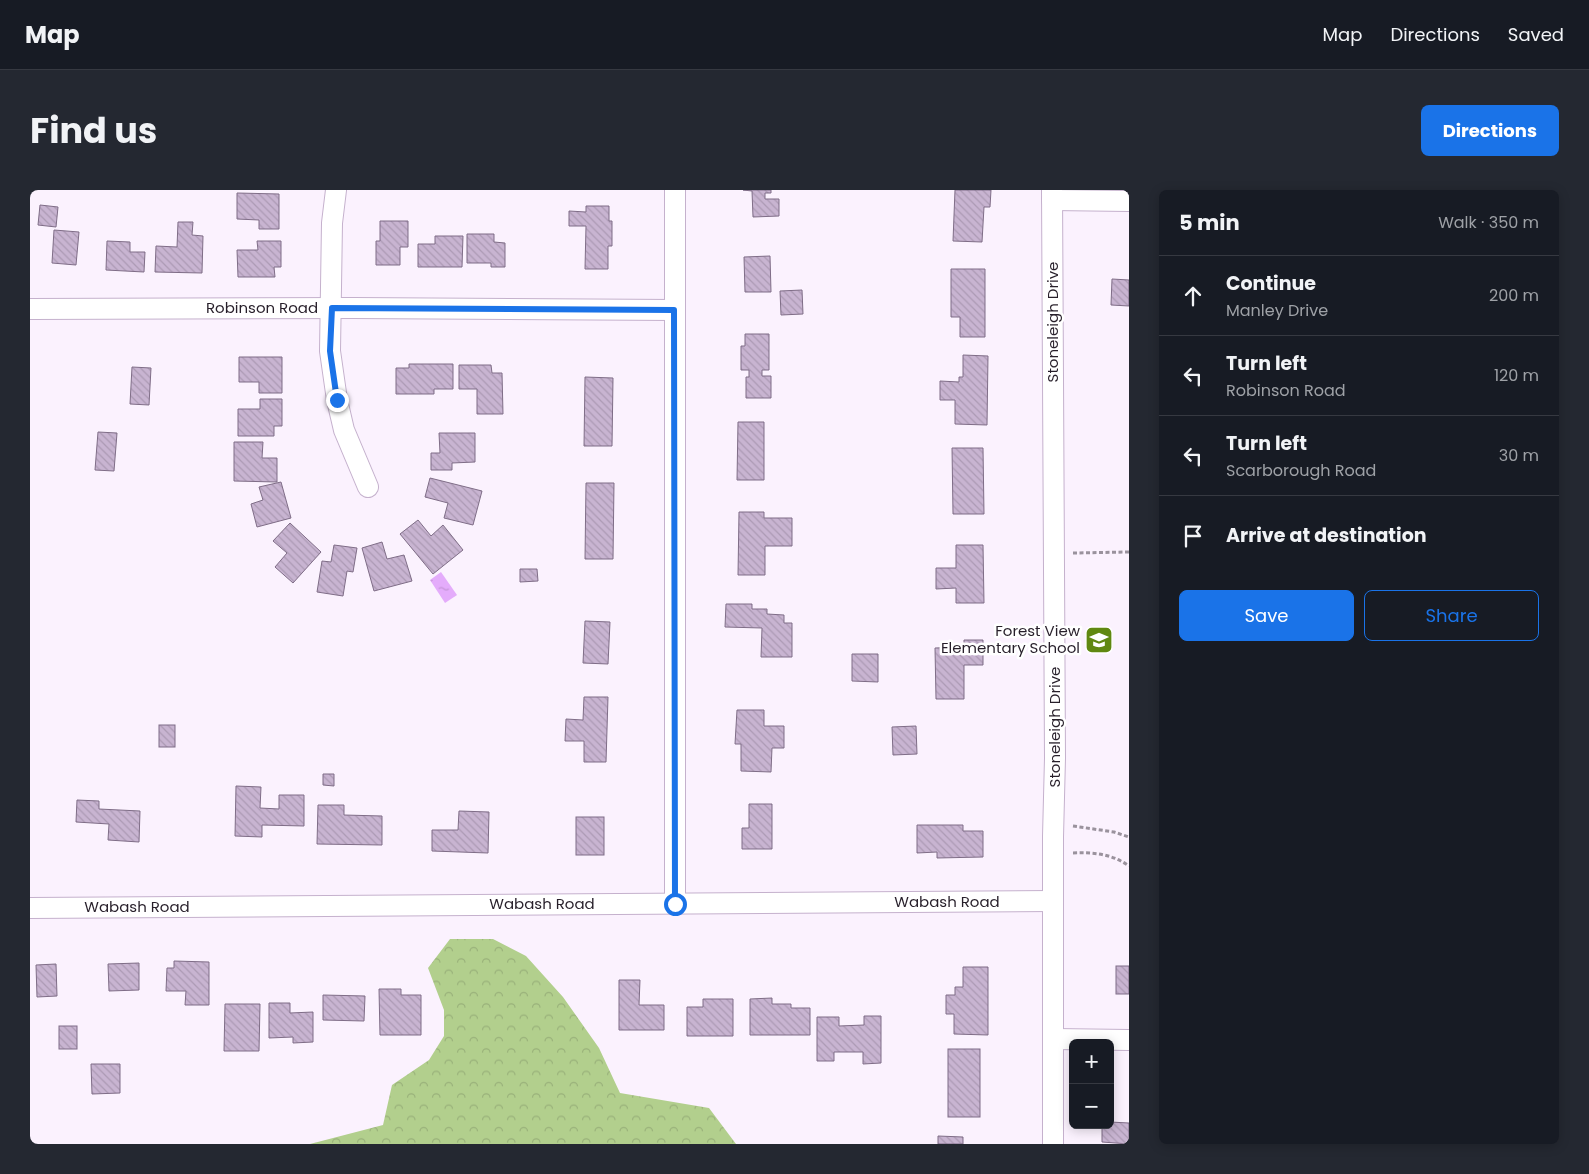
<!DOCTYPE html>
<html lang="en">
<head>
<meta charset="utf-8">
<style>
  body { margin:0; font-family:Poppins,sans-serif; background:#242831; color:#f1f3f6 }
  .controls { position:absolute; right:15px; bottom:15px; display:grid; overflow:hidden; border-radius:8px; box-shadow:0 2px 12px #0003 }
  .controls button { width:45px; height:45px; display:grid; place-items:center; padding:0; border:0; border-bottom:1px solid #363941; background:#171b24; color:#f1f3f6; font:25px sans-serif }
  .stop { position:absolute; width:15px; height:15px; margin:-11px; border:4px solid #1a73e8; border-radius:50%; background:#fff }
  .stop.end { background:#1a73e8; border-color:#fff; box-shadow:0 1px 5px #0008 }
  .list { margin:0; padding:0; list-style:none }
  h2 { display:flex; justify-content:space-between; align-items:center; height:65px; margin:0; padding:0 20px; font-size:21px }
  h2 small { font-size:16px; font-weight:400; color:#9ea1a6 }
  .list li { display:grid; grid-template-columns:32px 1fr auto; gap:15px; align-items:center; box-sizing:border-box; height:80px; padding:0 20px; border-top:1px solid #363941 }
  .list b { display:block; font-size:19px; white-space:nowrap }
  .list p { margin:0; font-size:16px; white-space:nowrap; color:#9ea1a6 }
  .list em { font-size:16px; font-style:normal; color:#9ea1a6 }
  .actions { display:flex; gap:10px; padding:15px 20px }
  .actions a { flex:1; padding:11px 0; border:1px solid #1a73e8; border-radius:8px; text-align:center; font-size:18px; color:#1a73e8 }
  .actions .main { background:#1a73e8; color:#fff }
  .icon { flex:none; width:28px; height:28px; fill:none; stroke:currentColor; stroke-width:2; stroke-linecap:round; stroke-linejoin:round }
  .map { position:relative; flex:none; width:1099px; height:954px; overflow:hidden; border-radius:8px }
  header { display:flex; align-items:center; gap:30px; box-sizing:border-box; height:70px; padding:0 25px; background:#171b24; border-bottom:1px solid #363941 }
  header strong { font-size:24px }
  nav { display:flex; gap:28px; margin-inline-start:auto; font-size:18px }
  .intro { display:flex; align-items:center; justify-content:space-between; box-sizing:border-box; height:120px; padding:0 30px }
  h1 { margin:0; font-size:35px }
  .button { padding:12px 22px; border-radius:8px; background:#1a73e8; color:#fff; font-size:18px; font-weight:700 }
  main { display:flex; gap:30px; padding:0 30px }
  aside { flex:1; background:#171b24; border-radius:8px; box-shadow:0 2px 12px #0003 }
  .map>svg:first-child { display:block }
</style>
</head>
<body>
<header>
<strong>Map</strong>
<nav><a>Map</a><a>Directions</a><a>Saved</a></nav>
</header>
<div class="intro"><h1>Find us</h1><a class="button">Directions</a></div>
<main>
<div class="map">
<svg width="1099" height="954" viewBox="0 0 1099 954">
  <defs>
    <pattern id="forest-crowns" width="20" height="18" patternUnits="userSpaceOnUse" patternTransform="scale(1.25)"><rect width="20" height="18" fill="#b2cf8d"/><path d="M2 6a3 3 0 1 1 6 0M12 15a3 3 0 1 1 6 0" fill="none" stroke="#99b17a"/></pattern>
    <pattern id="water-ripples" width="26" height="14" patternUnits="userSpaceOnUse" patternTransform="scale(1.25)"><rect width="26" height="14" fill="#e4acfb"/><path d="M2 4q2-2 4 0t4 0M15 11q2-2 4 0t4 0" fill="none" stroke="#c494d7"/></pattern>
    <pattern id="building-back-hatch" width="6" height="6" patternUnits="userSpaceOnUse" patternTransform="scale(1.25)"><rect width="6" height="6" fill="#c8b4d1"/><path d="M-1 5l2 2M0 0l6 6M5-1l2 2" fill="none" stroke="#ac9ab4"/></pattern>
  </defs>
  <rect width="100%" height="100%" fill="#fbf2fe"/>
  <!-- forest -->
  <path fill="url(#forest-crowns)" d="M 420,749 L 463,749 L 496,766 L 533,807 L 569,858 L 590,903 L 679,918 L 706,954 L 280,954 L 353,935 L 362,895 L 399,870 L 414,846 L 414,820 L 398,778 Z"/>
  <!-- water -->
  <path fill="url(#water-ripples)" d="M 411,382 L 427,405 L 415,413 L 400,390 Z"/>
  <!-- building -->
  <g fill="url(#building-back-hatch)" stroke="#7f6d87">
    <path d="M 713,0 L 741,0 L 741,3 L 735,3 L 735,9 L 749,9 L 749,26 L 723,27 L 722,1 Z"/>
    <path d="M 925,0 L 961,0 L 960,17 L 954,17 L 952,52 L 923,51 Z"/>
    <path d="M 207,3 L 249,4 L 249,39 L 229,39 L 229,30 L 207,29 Z"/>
    <path d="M 10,15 L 28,17 L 26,37 L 8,35 Z"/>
    <path d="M 556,16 L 579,16 L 579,31 L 582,31 L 582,56 L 578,56 L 578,79 L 555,79 L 556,36 L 539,36 L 539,21 L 556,22 Z"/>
    <path d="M 350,31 L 378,31 L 378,57 L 370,57 L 370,75 L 346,75 L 346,51 L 350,51 Z"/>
    <path d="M 148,32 L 163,32 L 162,45 L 173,46 L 172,83 L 125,82 L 126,56 L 147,57 Z"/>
    <path d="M 24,40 L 49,42 L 46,75 L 22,73 Z"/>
    <path d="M 437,44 L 464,44 L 464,52 L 475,53 L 475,77 L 461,77 L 461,73 L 437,73 Z"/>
    <path d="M 405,46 L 433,46 L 432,77 L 388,77 L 388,54 L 405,54 Z"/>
    <path d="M 77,51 L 100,52 L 100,62 L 115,62 L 114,82 L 76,80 Z"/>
    <path d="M 227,51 L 251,51 L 251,77 L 244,77 L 245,87 L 208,87 L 207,60 L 228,60 Z"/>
    <path d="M 740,66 L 741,102 L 715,102 L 714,67 Z"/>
    <path d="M 921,79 L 955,79 L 955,147 L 930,147 L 930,127 L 921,127 Z"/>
    <path d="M 1082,89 L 1099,90 L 1099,116 L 1081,115 Z"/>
    <path d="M 772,100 L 773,124 L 751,125 L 750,101 Z"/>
    <path d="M 715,144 L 739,144 L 739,180 L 732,180 L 732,186 L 741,186 L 741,208 L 716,208 L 716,187 L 719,187 L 719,180 L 711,180 L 711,156 L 715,156 Z"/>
    <path d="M 933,165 L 958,166 L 957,235 L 925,234 L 925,210 L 910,210 L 910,191 L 929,192 L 929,187 L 933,187 Z"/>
    <path d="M 209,167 L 252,167 L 252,203 L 229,203 L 229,192 L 209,192 Z"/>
    <path d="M 379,174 L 423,174 L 423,199 L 404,199 L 404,204 L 366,204 L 366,178 L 379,178 Z"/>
    <path d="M 429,175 L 461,175 L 462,183 L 472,183 L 473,224 L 447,224 L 447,199 L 429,199 Z"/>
    <path d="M 102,177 L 121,178 L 119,215 L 100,214 Z"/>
    <path d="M 555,187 L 583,188 L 582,256 L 554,256 Z"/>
    <path d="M 230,209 L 252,209 L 252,236 L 244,236 L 244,246 L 208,246 L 208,219 L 230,219 Z"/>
    <path d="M 708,232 L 734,232 L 734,290 L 707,290 Z"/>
    <path d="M 68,242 L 87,243 L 84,281 L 65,280 Z"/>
    <path d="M 409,243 L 445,243 L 445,272 L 422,273 L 422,280 L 401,280 L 401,263 L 410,263 Z"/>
    <path d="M 204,252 L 233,252 L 232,268 L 247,268 L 247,292 L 204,291 Z"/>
    <path d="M 922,258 L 953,258 L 954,324 L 923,324 Z"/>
    <path d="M 400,288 L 452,301 L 443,335 L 414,328 L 418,313 L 395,307 Z"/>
    <path d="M 251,292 L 261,328 L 227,337 L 221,314 L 233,310 L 229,297 Z"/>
    <path d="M 556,293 L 584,293 L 583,369 L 555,369 Z"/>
    <path d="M 709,322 L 734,322 L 734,328 L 762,328 L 762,356 L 735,356 L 735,385 L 708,385 Z"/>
    <path d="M 388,330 L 401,346 L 413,335 L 433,360 L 403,384 L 370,344 Z"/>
    <path d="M 260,333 L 291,362 L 263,393 L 245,377 L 257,363 L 243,351 Z"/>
    <path d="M 352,352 L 357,369 L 374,365 L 382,391 L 344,401 L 332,358 Z"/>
    <path d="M 304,355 L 327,358 L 323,382 L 317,381 L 313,406 L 287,402 L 292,371 L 301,372 Z"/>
    <path d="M 926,355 L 953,355 L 954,413 L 926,413 L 926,398 L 906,399 L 906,378 L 926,378 Z"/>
    <path d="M 490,379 L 507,379 L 508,391 L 490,392 Z"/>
    <path d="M 696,414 L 722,414 L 722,419 L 737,419 L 737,424 L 754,425 L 754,433 L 762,433 L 762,467 L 731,467 L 732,438 L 695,437 Z"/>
    <path d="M 555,431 L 580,432 L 578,474 L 553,473 Z"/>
    <path d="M 934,450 L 953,450 L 953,475 L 934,475 L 934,509 L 906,509 L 905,458 L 934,457 Z"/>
    <path d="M 822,464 L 848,464 L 848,492 L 822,491 Z"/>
    <path d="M 554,507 L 578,507 L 576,572 L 554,572 L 554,551 L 535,551 L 536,529 L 553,530 Z"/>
    <path d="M 707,520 L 734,520 L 734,536 L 754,536 L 754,558 L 742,558 L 741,582 L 711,581 L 711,554 L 705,554 Z"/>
    <rect x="129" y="535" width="16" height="22"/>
    <path d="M 886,536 L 887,564 L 863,565 L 862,537 Z"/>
    <path d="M 293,584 L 304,584 L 304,596 L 293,595 Z"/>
    <path d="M 206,596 L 231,597 L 230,618 L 249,619 L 249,605 L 274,605 L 274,636 L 232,635 L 232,647 L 205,646 Z"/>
    <path d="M 47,610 L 69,611 L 69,619 L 110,621 L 109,652 L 78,650 L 79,634 L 46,632 Z"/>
    <path d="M 719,614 L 742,614 L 742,659 L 712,659 L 712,638 L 719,638 Z"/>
    <path d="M 288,615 L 314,615 L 314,625 L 352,626 L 352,655 L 287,654 Z"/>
    <path d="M 429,621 L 459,622 L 458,663 L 402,661 L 402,640 L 428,640 Z"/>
    <rect x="546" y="627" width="28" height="38"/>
    <path d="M 887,635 L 933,635 L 933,641 L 953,641 L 953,667 L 907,668 L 907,662 L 887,663 Z"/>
    <path d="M 144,771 L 179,772 L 179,815 L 155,815 L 156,801 L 136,801 L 137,778 L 144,778 Z"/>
    <path d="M 109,773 L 109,800 L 79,801 L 78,774 Z"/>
    <path d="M 26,774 L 27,806 L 7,807 L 6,775 Z"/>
    <rect x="1086" y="776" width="13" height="28"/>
    <path d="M 933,777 L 958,777 L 958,845 L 924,844 L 924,824 L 916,824 L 916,805 L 925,805 L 925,797 L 933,797 Z"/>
    <path d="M 589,790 L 610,790 L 609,815 L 634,815 L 634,840 L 589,840 Z"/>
    <path d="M 349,799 L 371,799 L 371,805 L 391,805 L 391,845 L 350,845 Z"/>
    <path d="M 293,805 L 335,806 L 334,831 L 293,830 Z"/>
    <path d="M 742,808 L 742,814 L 761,814 L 761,818 L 780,818 L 780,845 L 720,845 L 720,809 Z"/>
    <path d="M 673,809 L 703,809 L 703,846 L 657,846 L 657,817 L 673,817 Z"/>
    <path d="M 239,813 L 260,813 L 260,823 L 283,822 L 283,852 L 263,853 L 263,847 L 239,848 Z"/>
    <path d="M 195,814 L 230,814 L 229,861 L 194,861 Z"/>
    <path d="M 834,826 L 851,826 L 851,873 L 833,874 L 833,862 L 804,862 L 804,871 L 787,871 L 787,827 L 809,827 L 809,836 L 834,835 Z"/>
    <rect x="29" y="836" width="18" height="23"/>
    <rect x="918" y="859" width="32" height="68"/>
    <path d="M 61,874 L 90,874 L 90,903 L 62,904 Z"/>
    <path d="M 1080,932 L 1099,933 L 1099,954 L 1072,952 L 1072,935 L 1080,935 Z"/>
    <path d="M 908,946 L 933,947 L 933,954 L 908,954 Z"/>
  </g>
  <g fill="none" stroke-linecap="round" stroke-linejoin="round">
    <defs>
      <g id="minor">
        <path d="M 306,0 L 302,33 L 300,161 L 307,210 L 314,240 L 338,297"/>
        <path d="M 645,0 L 645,714"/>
        <path d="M 1022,0 L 1025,568 L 1023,647 L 1023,954"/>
        <path d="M 1022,10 L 1099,11"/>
        <path d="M 0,119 L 323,118 L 644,120"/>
        <path d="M 0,718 L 1023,711"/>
        <path d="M 1024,849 L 1099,850"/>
      </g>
    </defs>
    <!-- minor casing -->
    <use href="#minor" stroke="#c5b1cd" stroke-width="22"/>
    <!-- path -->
    <g stroke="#9a929d" stroke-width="3" stroke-dasharray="4 2.5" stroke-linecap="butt">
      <path d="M 1043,363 L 1099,362"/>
      <path d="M 1043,636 L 1084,642 L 1099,647"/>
      <path d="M 1043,663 C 1064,662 1082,664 1099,676"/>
    </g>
    <!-- minor -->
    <use href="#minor" stroke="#fff" stroke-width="20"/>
  </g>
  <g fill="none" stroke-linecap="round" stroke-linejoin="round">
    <!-- route -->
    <path stroke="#1a73e8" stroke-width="6" d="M 307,210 L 300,161 L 302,118 L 644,120 L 645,714"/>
  </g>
  <!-- icons -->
  <defs>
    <symbol id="school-square" viewBox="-11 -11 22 22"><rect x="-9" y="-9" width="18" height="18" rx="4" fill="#608811" stroke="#fff"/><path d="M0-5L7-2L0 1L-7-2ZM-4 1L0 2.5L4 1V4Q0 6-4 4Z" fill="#fff"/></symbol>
  </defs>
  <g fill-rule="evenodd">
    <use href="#school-square" x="1053" y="434" width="32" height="32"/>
  </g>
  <g text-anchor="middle" stroke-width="5" stroke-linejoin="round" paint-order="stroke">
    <!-- street labels -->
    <g font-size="15" fill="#271f2a" stroke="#fff">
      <text x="232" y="123">Robinson Road</text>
      <text transform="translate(1023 132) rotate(-90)" y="5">Stoneleigh Drive</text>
      <text transform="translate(1025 537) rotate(-90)" y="5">Stoneleigh Drive</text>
      <text x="917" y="717">Wabash Road</text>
      <text x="512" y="719">Wabash Road</text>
      <text x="107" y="722">Wabash Road</text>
    </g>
    <!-- poi labels -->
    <g font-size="15" fill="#271f2a" stroke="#fff" text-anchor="end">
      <text x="1050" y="446">Forest View<tspan x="1050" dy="17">Elementary School</tspan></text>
    </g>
  </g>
</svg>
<div class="controls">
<button>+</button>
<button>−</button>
</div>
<div class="stop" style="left:645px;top:714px"></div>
<div class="stop end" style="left:307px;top:210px"></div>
</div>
<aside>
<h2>5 min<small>Walk · 350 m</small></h2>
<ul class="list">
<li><svg class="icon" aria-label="ahead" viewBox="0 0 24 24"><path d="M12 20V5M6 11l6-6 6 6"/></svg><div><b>Continue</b><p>Manley Drive</p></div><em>200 m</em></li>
<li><svg class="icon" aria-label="left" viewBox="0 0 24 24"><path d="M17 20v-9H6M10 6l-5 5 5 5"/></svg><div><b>Turn left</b><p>Robinson Road</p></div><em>120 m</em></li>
<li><svg class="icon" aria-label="left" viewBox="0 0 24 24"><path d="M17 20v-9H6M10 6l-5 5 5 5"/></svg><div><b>Turn left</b><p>Scarborough Road</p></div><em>30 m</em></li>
<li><svg class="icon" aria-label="arrive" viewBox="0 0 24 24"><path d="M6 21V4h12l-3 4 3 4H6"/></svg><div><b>Arrive at destination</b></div></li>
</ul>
<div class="actions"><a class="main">Save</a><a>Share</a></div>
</aside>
</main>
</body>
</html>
